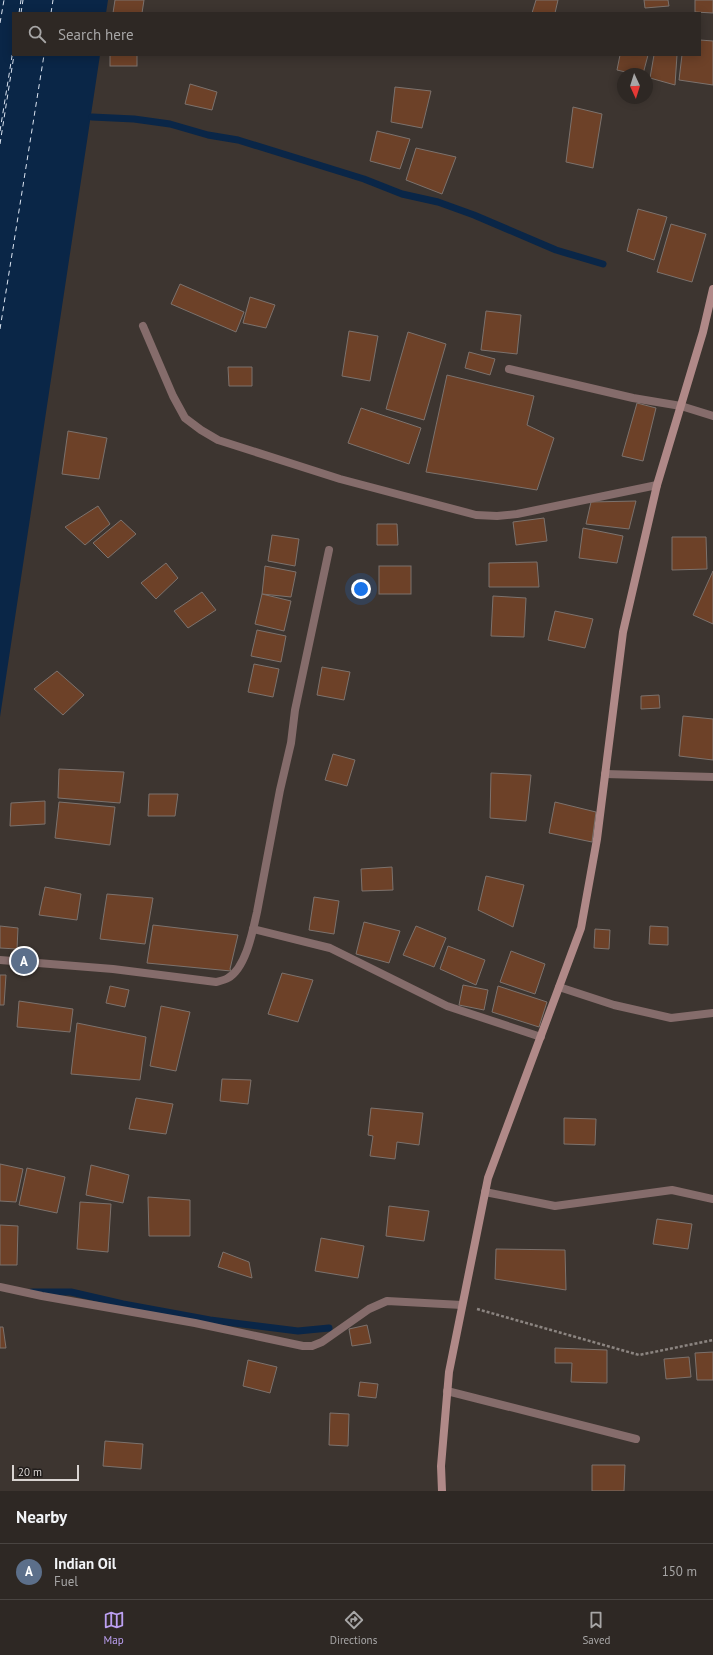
<!DOCTYPE html>
<html lang="en">
<head>
<meta charset="utf-8">
<style>
  body { margin:0; font-family:"PT Sans",sans-serif; background:#3a3431; color:#f1f3f6 }
  .compass { position:absolute; left:617px; top:68px; width:36px; height:36px; border-radius:50%; background:#2e2824; box-shadow:0 2px 10px #0003; rotate:176deg }
  .scale { position:absolute; left:12px; bottom:10px; width:67px; box-sizing:border-box; padding-left:4px; border:2px solid #d9d4d1; border-top:0; font-size:11px; line-height:14px; white-space:nowrap; color:#d9d4d1; -webkit-text-stroke:3px #211d1b; paint-order:stroke }
  .you { position:absolute; left:361px; top:589px; width:14px; height:14px; margin:-10px; border:3px solid #fff; border-radius:50%; background:#1a73e8; box-shadow:0 0 0 6px #1a73e833 }
  .badge { display:grid; place-items:center; width:26px; height:26px; border-radius:50%; background:#bca0f2; color:#fff; font-size:13px; font-weight:700 }
  .pin { position:absolute; translate:-50% -50%; border:2px solid #fff; box-shadow:0 1px 4px #0006 }
  .list { margin:0; padding:0; list-style:none }
  h2 { display:flex; justify-content:space-between; align-items:center; height:52px; margin:0; padding:0 16px; font-size:17px }
  h2 small { font-size:13px; font-weight:400; color:#a7a6a6 }
  .list li { display:grid; grid-template-columns:26px 1fr auto; gap:12px; align-items:center; box-sizing:border-box; height:56px; padding:0 16px; border-top:1px solid #494441 }
  .list b { display:block; font-size:15px; white-space:nowrap }
  .list p { margin:0; font-size:13px; white-space:nowrap; color:#a7a6a6 }
  .list em { font-size:13px; font-style:normal; color:#a7a6a6 }
  .icon { flex:none; width:22px; height:22px; fill:none; stroke:currentColor; stroke-width:2; stroke-linecap:round; stroke-linejoin:round }
  .map { position:relative; flex:none; width:713px; height:1491px; overflow:hidden }
  .search { position:absolute; background:#2e2824; box-shadow:0 2px 10px #0003; left:12px; right:12px; top:12px; height:44px; display:flex; align-items:center; gap:10px; box-sizing:border-box; padding:0 14px; border-radius:0px; color:#a7a6a6; font-size:15px }
  .sheet { height:108px; background:#2e2824 }
  nav { display:flex; justify-content:space-around; align-items:center; box-sizing:border-box; height:56px; border-top:1px solid #494441; background:#2e2824; font-size:11px; color:#a7a6a6 }
  nav a { display:grid; justify-items:center; gap:2px }
  nav .on { color:#bca0f2 }
  .map>svg:first-child { display:block }
</style>
</head>
<body>
<div class="map">
<svg width="713" height="1491" viewBox="0 0 713 1491">
  <rect width="100%" height="100%" fill="#3d3530"/>
  <!-- water -->
  <path fill="#0a2647" d="M 0,0 L 108,0 L 106,13 L 13,13 L 13,55 L 100,55 L 0,717 Z"/>
  <g fill="none" stroke-linecap="round" stroke-linejoin="round">
    <!-- stream -->
    <g stroke="#0a2647" stroke-width="7">
      <path d="M 92,117 L 134,119 L 170,124 L 208,135 L 238,140 L 364,179 L 402,194 L 438,202 L 474,215 L 556,250 L 603,264"/>
      <path d="M 32,1292 L 71,1292 L 123,1304 L 210,1320 L 298,1331 L 329,1328"/>
    </g>
    <!-- ferry -->
    <g stroke="#dce5f2" stroke-width="1" stroke-dasharray="5 4" stroke-linecap="butt">
      <path d="M 19,13 L 21,0"/>
      <path d="M 21,13 L 23,0"/>
      <path d="M 51,13 L 53,0"/>
      <path d="M 0,23 L 4,0"/>
      <path d="M 0,131 L 13,50"/>
      <path d="M 0,144 L 14,55"/>
      <path d="M 0,329 L 44,55"/>
    </g>
  </g>
  <!-- building -->
  <g fill="#6d4128" stroke="#7c726d">
    <path d="M 115,0 L 144,0 L 142,13 L 113,13 Z"/>
    <path d="M 536,0 L 558,0 L 555,13 L 532,13 Z"/>
    <path d="M 644,0 L 668,0 L 669,6 L 645,8 Z"/>
    <path d="M 695,0 L 713,0 L 713,13 L 695,12 Z"/>
    <path d="M 700,40 L 713,41 L 713,85 L 679,80 L 682,55 L 700,55 Z"/>
    <rect x="110" y="55" width="27" height="11"/>
    <path d="M 620,55 L 648,55 L 643,74 L 634,74 L 617,70 Z"/>
    <path d="M 654,55 L 677,55 L 675,85 L 650,78 Z"/>
    <path d="M 190,84 L 217,92 L 212,110 L 185,104 Z"/>
    <path d="M 395,87 L 431,91 L 422,128 L 391,122 Z"/>
    <path d="M 573,107 L 602,114 L 593,168 L 566,162 Z"/>
    <path d="M 377,131 L 410,139 L 400,169 L 370,161 Z"/>
    <path d="M 416,148 L 456,157 L 442,194 L 406,180 Z"/>
    <path d="M 638,209 L 667,217 L 654,260 L 627,251 Z"/>
    <path d="M 671,224 L 706,234 L 692,282 L 657,272 Z"/>
    <path d="M 180,284 L 244,312 L 236,332 L 171,304 Z"/>
    <path d="M 250,297 L 275,305 L 266,328 L 243,323 Z"/>
    <path d="M 486,311 L 521,315 L 517,354 L 481,350 Z"/>
    <path d="M 349,331 L 378,336 L 370,381 L 342,376 Z"/>
    <path d="M 408,332 L 446,344 L 424,420 L 386,409 Z"/>
    <path d="M 469,352 L 495,359 L 490,375 L 465,368 Z"/>
    <path d="M 228,367 L 252,367 L 252,386 L 229,386 Z"/>
    <path d="M 447,375 L 534,396 L 527,425 L 554,438 L 537,490 L 426,472 Z"/>
    <path d="M 637,403 L 656,408 L 643,461 L 622,456 Z"/>
    <path d="M 361,408 L 421,428 L 409,464 L 348,443 Z"/>
    <path d="M 68,431 L 107,438 L 99,479 L 62,474 Z"/>
    <path d="M 636,501 L 629,529 L 586,524 L 591,502 Z"/>
    <path d="M 98,506 L 110,524 L 85,545 L 65,527 Z"/>
    <path d="M 544,518 L 547,541 L 516,545 L 513,522 Z"/>
    <path d="M 121,520 L 136,534 L 108,558 L 93,543 Z"/>
    <path d="M 377,524 L 397,524 L 398,545 L 377,545 Z"/>
    <path d="M 583,528 L 623,536 L 617,563 L 579,558 Z"/>
    <path d="M 272,535 L 299,539 L 295,566 L 268,561 Z"/>
    <path d="M 672,537 L 706,537 L 707,569 L 672,570 Z"/>
    <path d="M 537,562 L 539,587 L 489,587 L 489,563 Z"/>
    <path d="M 166,563 L 178,578 L 156,599 L 141,583 Z"/>
    <path d="M 265,566 L 296,572 L 291,597 L 262,594 Z"/>
    <rect x="379" y="566" width="32" height="28"/>
    <path d="M 713,571 L 713,624 L 693,615 Z"/>
    <path d="M 202,592 L 216,610 L 188,628 L 174,611 Z"/>
    <path d="M 262,594 L 291,601 L 284,631 L 255,624 Z"/>
    <path d="M 493,596 L 526,598 L 524,637 L 491,636 Z"/>
    <path d="M 555,611 L 593,619 L 585,648 L 548,640 Z"/>
    <path d="M 257,630 L 286,636 L 281,662 L 251,656 Z"/>
    <path d="M 254,664 L 279,669 L 273,697 L 248,692 Z"/>
    <path d="M 322,667 L 350,672 L 344,700 L 317,695 Z"/>
    <path d="M 57,671 L 84,695 L 63,715 L 34,689 Z"/>
    <path d="M 659,695 L 660,708 L 641,709 L 641,696 Z"/>
    <path d="M 683,716 L 713,719 L 713,760 L 679,756 Z"/>
    <path d="M 333,754 L 355,760 L 347,786 L 325,780 Z"/>
    <path d="M 59,769 L 124,772 L 120,803 L 58,798 Z"/>
    <path d="M 491,773 L 531,775 L 526,821 L 490,818 Z"/>
    <path d="M 149,794 L 178,794 L 175,816 L 148,816 Z"/>
    <path d="M 45,801 L 45,824 L 10,826 L 11,803 Z"/>
    <path d="M 59,802 L 115,807 L 110,845 L 55,838 Z"/>
    <path d="M 555,802 L 596,812 L 592,842 L 549,833 Z"/>
    <path d="M 392,867 L 393,890 L 362,891 L 361,869 Z"/>
    <path d="M 486,876 L 524,885 L 513,927 L 478,910 Z"/>
    <path d="M 45,887 L 81,894 L 77,920 L 39,915 Z"/>
    <path d="M 107,894 L 153,898 L 145,944 L 100,939 Z"/>
    <path d="M 314,897 L 339,901 L 334,934 L 309,930 Z"/>
    <path d="M 364,922 L 400,931 L 389,963 L 356,954 Z"/>
    <path d="M 153,925 L 238,935 L 230,969 L 231,971 L 147,963 Z"/>
    <path d="M 0,926 L 18,928 L 17,949 L 0,948 Z"/>
    <path d="M 416,926 L 446,938 L 434,967 L 403,955 Z"/>
    <path d="M 650,926 L 668,927 L 668,945 L 649,944 Z"/>
    <path d="M 595,929 L 610,930 L 609,949 L 594,948 Z"/>
    <path d="M 448,946 L 485,960 L 476,985 L 440,969 Z"/>
    <path d="M 511,951 L 545,964 L 535,994 L 500,982 Z"/>
    <path d="M 282,973 L 313,980 L 298,1022 L 268,1014 Z"/>
    <path d="M 0,975 L 6,975 L 4,1005 L 0,1005 Z"/>
    <path d="M 463,985 L 488,990 L 484,1010 L 459,1005 Z"/>
    <path d="M 110,986 L 129,990 L 125,1007 L 106,1003 Z"/>
    <path d="M 498,986 L 547,1002 L 539,1027 L 492,1012 Z"/>
    <path d="M 19,1001 L 73,1009 L 70,1032 L 17,1027 Z"/>
    <path d="M 161,1006 L 190,1012 L 176,1071 L 150,1066 Z"/>
    <path d="M 77,1023 L 146,1037 L 140,1080 L 71,1074 Z"/>
    <path d="M 222,1079 L 251,1080 L 248,1104 L 220,1101 Z"/>
    <path d="M 136,1098 L 173,1104 L 166,1134 L 129,1129 Z"/>
    <path d="M 371,1108 L 423,1113 L 419,1145 L 397,1142 L 395,1159 L 370,1156 L 373,1136 L 368,1135 Z"/>
    <path d="M 564,1118 L 596,1119 L 595,1145 L 564,1144 Z"/>
    <path d="M 0,1164 L 23,1169 L 16,1202 L 0,1201 Z"/>
    <path d="M 91,1165 L 129,1175 L 123,1203 L 86,1195 Z"/>
    <path d="M 27,1168 L 65,1177 L 57,1213 L 19,1205 Z"/>
    <path d="M 148,1197 L 190,1200 L 190,1236 L 149,1236 Z"/>
    <path d="M 80,1202 L 111,1204 L 108,1252 L 77,1249 Z"/>
    <path d="M 389,1206 L 429,1211 L 424,1241 L 386,1236 Z"/>
    <path d="M 657,1219 L 692,1224 L 688,1249 L 653,1244 Z"/>
    <path d="M 0,1225 L 18,1226 L 17,1265 L 0,1265 Z"/>
    <path d="M 321,1238 L 364,1246 L 358,1278 L 315,1271 Z"/>
    <path d="M 496,1249 L 565,1250 L 566,1290 L 495,1279 Z"/>
    <path d="M 223,1252 L 249,1262 L 252,1278 L 218,1267 Z"/>
    <path d="M 367,1325 L 371,1343 L 352,1346 L 349,1329 Z"/>
    <path d="M 0,1327 L 3,1327 L 6,1348 L 0,1348 Z"/>
    <path d="M 555,1348 L 607,1350 L 607,1383 L 571,1382 L 572,1363 L 555,1363 Z"/>
    <path d="M 713,1352 L 713,1380 L 697,1380 L 695,1353 Z"/>
    <path d="M 689,1357 L 691,1377 L 666,1379 L 664,1359 Z"/>
    <path d="M 248,1360 L 277,1367 L 270,1393 L 243,1386 Z"/>
    <path d="M 360,1382 L 378,1384 L 376,1398 L 358,1396 Z"/>
    <path d="M 330,1413 L 349,1414 L 348,1446 L 329,1445 Z"/>
    <path d="M 105,1441 L 143,1444 L 141,1469 L 103,1466 Z"/>
    <path d="M 592,1465 L 625,1465 L 624,1491 L 592,1491 Z"/>
  </g>
  <g fill="none" stroke-linecap="round" stroke-linejoin="round">
    <!-- path -->
    <path stroke="#8c8581" stroke-width="2.5" stroke-dasharray="3 2" stroke-linecap="butt" d="M 477,1309 L 639,1355 L 713,1340"/>
    <!-- minor -->
    <g stroke="#856c6b" stroke-width="8">
      <path d="M 143,326 L 173,396 L 185,418 L 201,430 L 218,440 L 340,479 L 476,515 L 497,516 L 517,514 L 657,485"/>
      <path d="M 509,369 L 633,398 L 681,406 L 713,416"/>
      <path d="M 605,774 L 713,777"/>
      <path d="M 253,929 L 330,948 L 447,1006 L 541,1037"/>
      <path d="M 0,960 L 113,969 L 216,982 C 220,981 225,980 228,978 C 246,968 253,930 257,912 L 280,790 L 291,743 L 295,710 L 329,550"/>
      <path d="M 559,987 L 614,1005 L 671,1018 L 713,1013"/>
      <path d="M 485,1192 L 555,1206 L 672,1190 L 713,1199"/>
      <path d="M 0,1287 L 42,1296 L 195,1323 L 303,1346 L 312,1346 L 322,1342 L 369,1309 L 387,1301 L 462,1305"/>
      <path d="M 447,1391 L 636,1439"/>
    </g>
    <!-- secondary -->
    <path stroke="#b08988" stroke-width="8" d="M 442,1491 L 441,1466 L 449,1372 L 488,1178 L 581,928 L 597,839 L 623,632 L 657,485 L 703,332 L 713,289"/>
  </g>
</svg>
<svg class="compass" viewBox="-18 -18 36 36"><path d="M0-13l5 13h-10z" fill="#e53935"/><path d="M0 13l5-13h-10z" fill="#a7a6a6"/></svg>
<div class="scale">20 m</div>
<div class="you"></div>
<div class="pin badge" style="left:24px;top:961px;background:#5c6f8a">A</div>
<div class="search"><svg class="icon" aria-label="search" viewBox="0 0 24 24"><circle cx="10" cy="10" r="6"/><path d="M15 15l6 6"/></svg>Search here</div>
</div>
<section class="sheet">
<h2>Nearby<small></small></h2>
<ul class="list">
<li><span class="badge" style="background:#5c6f8a">A</span><div><b>Indian Oil</b><p>Fuel</p></div><em>150 m</em></li>
</ul>
</section>
<nav>
<a class="on"><svg class="icon" aria-label="map" viewBox="0 0 24 24"><path d="M3 6l6-2 6 2 6-2v14l-6 2-6-2-6 2zM9 4v14M15 6v14"/></svg>Map</a>
<a><svg class="icon" aria-label="directions" viewBox="0 0 24 24"><path d="M12 3l9 9-9 9-9-9zM9 14v-3h6M13 9l2 2-2 2"/></svg>Directions</a>
<a><svg class="icon" aria-label="saved" viewBox="0 0 24 24"><path d="M7 4h10v16l-5-4-5 4z"/></svg>Saved</a>
</nav>
</body>
</html>
